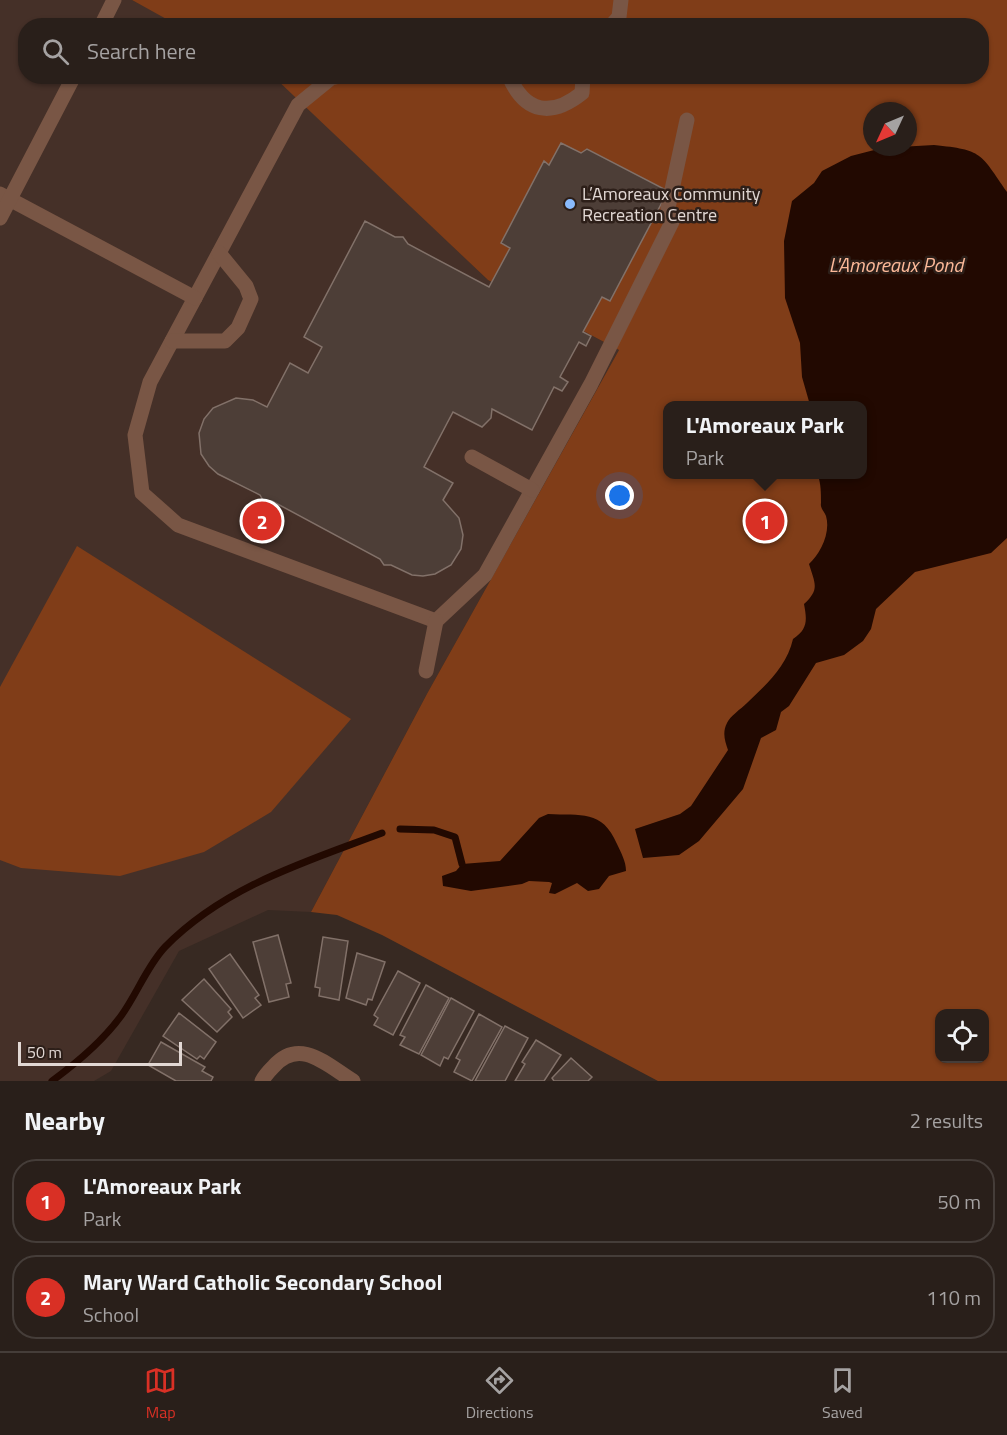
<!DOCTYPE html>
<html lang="en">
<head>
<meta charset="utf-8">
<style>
  body { margin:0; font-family:"Titillium Web",sans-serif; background:#352c27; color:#f1f3f6 }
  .controls { position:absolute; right:18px; bottom:18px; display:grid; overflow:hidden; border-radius:12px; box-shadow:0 2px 4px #0004 }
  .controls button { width:54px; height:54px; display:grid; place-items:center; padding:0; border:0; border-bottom:2px solid #453d39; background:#291f1a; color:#f1f3f6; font:30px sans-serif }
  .compass { position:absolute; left:863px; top:102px; width:54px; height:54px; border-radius:50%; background:#291f1a; box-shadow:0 2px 4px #0004; rotate:226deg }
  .scale { position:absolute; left:18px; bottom:15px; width:164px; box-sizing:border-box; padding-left:6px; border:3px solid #e2d8d4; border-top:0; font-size:16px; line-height:21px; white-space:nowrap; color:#e2d8d4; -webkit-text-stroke:4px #2d1f19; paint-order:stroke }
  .you { position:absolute; left:620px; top:496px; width:21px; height:21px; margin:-15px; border:4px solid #fff; border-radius:50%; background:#1a73e8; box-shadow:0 0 0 9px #1a73e833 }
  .badge { display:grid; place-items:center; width:39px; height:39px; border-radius:50%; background:#d93025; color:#fff; font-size:20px; font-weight:700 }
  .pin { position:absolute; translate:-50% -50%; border:3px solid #fff; box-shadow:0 2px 6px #0006 }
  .popup { position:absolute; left:663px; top:401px; width:204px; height:78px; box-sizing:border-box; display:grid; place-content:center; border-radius:12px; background:#291f1a; filter:drop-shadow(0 2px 4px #0005); font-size:20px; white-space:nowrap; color:#a5a2a2 }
  .popup b { font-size:22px; color:#f1f3f6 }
  .popup::after { content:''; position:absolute; left:50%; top:100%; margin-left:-12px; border:12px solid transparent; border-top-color:#291f1a }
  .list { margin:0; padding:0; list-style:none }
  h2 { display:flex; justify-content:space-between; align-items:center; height:78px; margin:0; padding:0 24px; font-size:26px }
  h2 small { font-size:20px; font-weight:400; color:#a5a2a2 }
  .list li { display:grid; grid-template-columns:39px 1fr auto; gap:18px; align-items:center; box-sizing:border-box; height:84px; margin:0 12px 12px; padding:0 12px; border:2px solid #453d39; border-radius:24px }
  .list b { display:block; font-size:22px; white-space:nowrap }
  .list p { margin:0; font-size:20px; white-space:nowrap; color:#a5a2a2 }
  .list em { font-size:20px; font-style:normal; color:#a5a2a2 }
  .icon { flex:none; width:33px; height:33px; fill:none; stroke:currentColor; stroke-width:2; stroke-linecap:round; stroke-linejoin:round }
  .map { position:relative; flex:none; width:1007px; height:1081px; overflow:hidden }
  .search { position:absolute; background:#291f1a; box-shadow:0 2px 4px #0004; left:18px; right:18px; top:18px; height:66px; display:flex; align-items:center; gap:15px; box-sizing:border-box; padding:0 21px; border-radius:24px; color:#a5a2a2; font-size:22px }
  .sheet { height:270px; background:#291f1a }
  nav { display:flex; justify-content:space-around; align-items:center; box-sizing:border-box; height:84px; border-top:2px solid #453d39; background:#291f1a; font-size:16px; color:#a5a2a2 }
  nav a { display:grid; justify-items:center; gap:3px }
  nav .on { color:#d93025 }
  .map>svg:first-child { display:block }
</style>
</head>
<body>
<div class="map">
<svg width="1007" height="1081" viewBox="0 0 1007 1081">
  <rect width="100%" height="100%" fill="#372922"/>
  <!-- built -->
  <path fill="#453028" d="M 0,0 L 132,0 L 179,25 L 26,26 L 26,76 L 273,77 L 280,80 L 488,280 L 619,350 L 428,692 L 311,912 L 268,910 L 179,951 L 111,1071 L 94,1081 L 0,1081 Z"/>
  <!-- green -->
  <g fill="#803d18" fill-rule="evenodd">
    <path d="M 132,0 L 1007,0 L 1007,1081 L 658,1081 L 382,935 L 337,915 L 311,912 L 428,692 L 619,350 L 488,280 L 274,77 L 982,76 L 982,26 L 179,26 ZM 872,111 L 908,111 L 908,147 L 872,147 ZM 668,406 L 862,406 L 862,474 L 668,474 ZM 940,1014 L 984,1014 L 984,1058 L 940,1058 Z"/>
    <path d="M 77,546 L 351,719 L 271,812 L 204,852 L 120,876 L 21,868 L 0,860 L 0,687 Z"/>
  </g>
  <!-- water -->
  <g fill="#220901">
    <path d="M 934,145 C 983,150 980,153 1007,192 L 1007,538 L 991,553 L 915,572 L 876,609 L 871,629 L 863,641 L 844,655 L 816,663 L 789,706 L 781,712 L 776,730 L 761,738 L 743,789 L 699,841 L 679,855 L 643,858 L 635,829 L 680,814 L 691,806 L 728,750 C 725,741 722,733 727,723 C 730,716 741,709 747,703 C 766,685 787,666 793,639 C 808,629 807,620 804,604 C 820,589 815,584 809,564 C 820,554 831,533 826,516 C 824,511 820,508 821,503 C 821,493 821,485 818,475 L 862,474 L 862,406 L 810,405 L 802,377 L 800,343 L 785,298 L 784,241 L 792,201 L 814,183 L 822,171 L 851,156 L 882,148 Z"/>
    <path d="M 548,814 C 581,816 602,809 617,844 C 621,853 626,861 626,871 L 609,876 L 599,889 L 588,891 L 577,883 L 555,894 L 549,893 L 552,883 L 549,882 L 529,881 L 522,884 L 471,891 L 443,886 L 442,876 L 456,871 L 462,864 L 500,861 L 539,818 Z"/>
  </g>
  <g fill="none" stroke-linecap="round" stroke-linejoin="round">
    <!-- stream -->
    <g stroke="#220901" stroke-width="7">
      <path d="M 400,829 L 434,830 L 455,837 L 462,864"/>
      <path d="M 52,1081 C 78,1062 102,1042 121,1016 C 137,994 147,966 165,947 C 225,886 305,862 382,833"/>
    </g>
  </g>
  <!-- building -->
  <g fill="#4d3e37" stroke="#827169" stroke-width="1.5">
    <path d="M 561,143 L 581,153 L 587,149 L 668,191 L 610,301 L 602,297 L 583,332 L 591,336 L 586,346 L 579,342 L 560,377 L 568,382 L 562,391 L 554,387 L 532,430 L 492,409 L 491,418 L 482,427 L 453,412 L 424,467 L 453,483 L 443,500 L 459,518 L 463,535 L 461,549 L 451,565 L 435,574 L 423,576 L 412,575 L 391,565 L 384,565 L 380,559 L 272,501 L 264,502 L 260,495 L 218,474 L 209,466 L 201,454 L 199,433 L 204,419 L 213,408 L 236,398 L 253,400 L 267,407 L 290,363 L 308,373 L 322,347 L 304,337 L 365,221 L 395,237 L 403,237 L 408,244 L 489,287 L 510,248 L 501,243 L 544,161 L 549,165 Z"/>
    <path d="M 278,935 L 291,983 L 286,984 L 289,997 L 269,1002 L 253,942 Z"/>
    <path d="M 323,937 L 348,941 L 339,1000 L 319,996 L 320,988 L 315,987 Z"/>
    <path d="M 357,953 L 385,962 L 372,1000 L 368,999 L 366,1005 L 346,998 Z"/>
    <path d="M 230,954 L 259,995 L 255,998 L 261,1005 L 243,1018 L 209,969 Z"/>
    <path d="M 398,971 L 420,983 L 393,1035 L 374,1025 L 378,1018 L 374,1015 Z"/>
    <path d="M 204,979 L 231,1009 L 228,1012 L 232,1017 L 217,1032 L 182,1000 Z"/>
    <path d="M 426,985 L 449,998 L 419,1054 L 400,1045 L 405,1037 L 400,1035 Z"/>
    <path d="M 451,998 L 474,1011 L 448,1059 L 444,1057 L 440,1066 L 421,1055 Z"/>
    <path d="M 179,1013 L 216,1042 L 204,1059 L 200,1056 L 197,1059 L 163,1036 Z"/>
    <path d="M 479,1014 L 502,1027 L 472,1081 L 454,1072 L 460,1060 L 456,1058 Z"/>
    <path d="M 505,1026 L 528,1038 L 505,1081 L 475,1081 Z"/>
    <path d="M 536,1040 L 561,1055 L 544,1081 L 515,1081 L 525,1064 L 522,1062 Z"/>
    <path d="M 161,1042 L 205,1067 L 202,1071 L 213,1077 L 211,1081 L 176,1081 L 148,1065 Z"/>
    <path d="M 571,1058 L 592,1077 L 588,1081 L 554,1081 L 552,1078 Z"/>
  </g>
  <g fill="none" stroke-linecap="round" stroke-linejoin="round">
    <!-- minor -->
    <g stroke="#795645" stroke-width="15">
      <path d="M 101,26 L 114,0"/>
      <path d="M 611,26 L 619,17 L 621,0"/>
      <path d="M 340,76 L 331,78 L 298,105 L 150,382 L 135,435 L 142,493 L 178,525 L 436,621 L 485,575 L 591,384 L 672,222 L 668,208 L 687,120"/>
      <path d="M 509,76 C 525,114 552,117 582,93 L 583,76"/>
      <path d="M 0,194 L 195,298"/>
      <path d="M 0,218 L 74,76"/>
      <path d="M 172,341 L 225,341 L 238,328 L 251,299 L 246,286 L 219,253"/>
      <path d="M 472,457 L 532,490"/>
      <path d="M 426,671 L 436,621"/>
      <path d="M 262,1081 C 265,1075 269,1071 274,1066 C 300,1037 327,1065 353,1081"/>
    </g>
  </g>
  <!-- markers -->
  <circle fill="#89bafc" stroke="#2d1f19" stroke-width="2" cx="570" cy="204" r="6"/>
  <g text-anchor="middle" stroke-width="5" stroke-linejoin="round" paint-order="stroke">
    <!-- poi labels -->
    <g font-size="18" fill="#e2d8d4" stroke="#2d1f19" text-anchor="start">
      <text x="582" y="200">L’Amoreaux Community<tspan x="582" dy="21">Recreation Centre</tspan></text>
    </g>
    <!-- water labels -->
    <g font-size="20" font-style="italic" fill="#fcb999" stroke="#2d1f19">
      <text x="896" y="272">L'Amoreaux Pond</text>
    </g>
  </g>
</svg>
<div class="controls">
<button><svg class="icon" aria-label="locate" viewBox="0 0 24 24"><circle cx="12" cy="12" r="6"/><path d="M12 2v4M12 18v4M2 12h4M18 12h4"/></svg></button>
</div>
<svg class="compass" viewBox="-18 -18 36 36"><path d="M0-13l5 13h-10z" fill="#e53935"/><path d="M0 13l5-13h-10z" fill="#a5a2a2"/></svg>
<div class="scale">50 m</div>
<div class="you"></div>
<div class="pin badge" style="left:765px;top:521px">1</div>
<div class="popup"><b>L'Amoreaux Park</b>Park</div>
<div class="pin badge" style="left:262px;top:521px">2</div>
<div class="search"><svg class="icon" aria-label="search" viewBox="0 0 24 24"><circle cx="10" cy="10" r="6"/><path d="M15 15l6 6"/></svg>Search here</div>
</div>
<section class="sheet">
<h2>Nearby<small>2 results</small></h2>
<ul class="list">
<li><span class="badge">1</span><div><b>L'Amoreaux Park</b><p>Park</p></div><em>50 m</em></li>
<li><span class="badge">2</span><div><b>Mary Ward Catholic Secondary School</b><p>School</p></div><em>110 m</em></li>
</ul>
</section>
<nav>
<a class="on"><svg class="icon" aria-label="map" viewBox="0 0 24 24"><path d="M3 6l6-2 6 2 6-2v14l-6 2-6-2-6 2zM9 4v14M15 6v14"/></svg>Map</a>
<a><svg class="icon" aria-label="directions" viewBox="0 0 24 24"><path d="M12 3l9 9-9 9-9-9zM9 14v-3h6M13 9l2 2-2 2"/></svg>Directions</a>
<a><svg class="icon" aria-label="saved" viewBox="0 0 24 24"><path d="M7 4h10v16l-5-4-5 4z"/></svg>Saved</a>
</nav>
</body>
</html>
